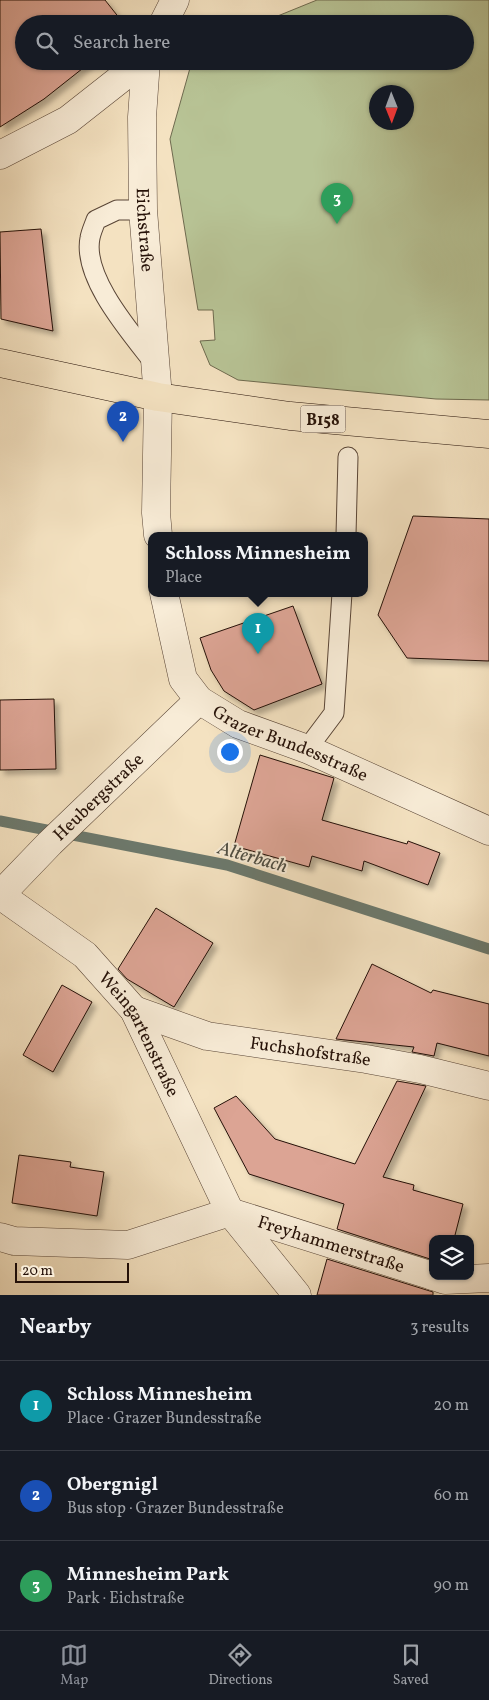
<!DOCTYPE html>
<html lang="en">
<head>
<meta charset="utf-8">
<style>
  body { margin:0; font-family:Vollkorn,serif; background:#20242c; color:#f1f3f6 }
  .controls { position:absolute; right:15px; bottom:15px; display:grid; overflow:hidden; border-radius:10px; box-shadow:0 1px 4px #0004 }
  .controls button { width:45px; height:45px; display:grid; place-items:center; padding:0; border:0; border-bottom:1px solid #363941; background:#171b24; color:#f1f3f6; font:25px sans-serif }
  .compass { position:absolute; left:369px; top:85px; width:45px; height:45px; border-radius:50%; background:#171b24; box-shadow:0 1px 4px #0004; rotate:179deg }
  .scale { position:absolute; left:15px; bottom:12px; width:114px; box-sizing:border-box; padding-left:5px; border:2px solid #251108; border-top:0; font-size:14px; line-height:18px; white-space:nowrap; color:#251108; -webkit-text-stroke:4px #f8ecd7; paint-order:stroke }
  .you { position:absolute; left:229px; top:751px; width:18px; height:18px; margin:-12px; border:4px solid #fff; border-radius:50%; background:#1a73e8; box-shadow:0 0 0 8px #1a73e833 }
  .badge { display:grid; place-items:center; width:32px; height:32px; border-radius:50%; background:#8c9099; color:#fff; font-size:16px; font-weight:700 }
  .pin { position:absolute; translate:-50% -41px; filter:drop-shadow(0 1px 2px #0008) }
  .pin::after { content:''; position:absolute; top:26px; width:18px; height:15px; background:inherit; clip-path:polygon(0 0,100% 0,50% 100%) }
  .popup { position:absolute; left:148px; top:532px; width:220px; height:65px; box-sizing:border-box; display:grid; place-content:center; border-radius:10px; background:#171b24; filter:drop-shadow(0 1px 4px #0005); font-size:16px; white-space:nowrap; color:#9ea1a6 }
  .popup b { font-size:19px; color:#f1f3f6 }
  .popup::after { content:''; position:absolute; left:50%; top:100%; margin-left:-10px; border:10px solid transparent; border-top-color:#171b24 }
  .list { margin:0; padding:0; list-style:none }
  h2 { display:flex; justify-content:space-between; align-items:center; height:65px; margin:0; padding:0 20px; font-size:21px }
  h2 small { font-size:16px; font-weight:400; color:#9ea1a6 }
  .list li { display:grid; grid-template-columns:32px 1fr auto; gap:15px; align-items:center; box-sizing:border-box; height:90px; padding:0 20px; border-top:1px solid #363941 }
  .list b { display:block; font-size:19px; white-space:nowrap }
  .list p { margin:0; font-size:16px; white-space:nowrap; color:#9ea1a6 }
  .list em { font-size:16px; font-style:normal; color:#9ea1a6 }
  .icon { flex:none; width:28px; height:28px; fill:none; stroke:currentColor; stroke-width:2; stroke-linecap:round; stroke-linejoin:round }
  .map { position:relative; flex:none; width:489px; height:1295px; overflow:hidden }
  .search { position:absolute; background:#171b24; box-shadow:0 1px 4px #0004; left:15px; right:15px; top:15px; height:55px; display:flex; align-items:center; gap:12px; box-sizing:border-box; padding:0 18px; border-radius:28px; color:#9ea1a6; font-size:19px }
  .sheet { height:335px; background:#171b24 }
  nav { display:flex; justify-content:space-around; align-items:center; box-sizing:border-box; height:70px; border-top:1px solid #363941; background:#171b24; font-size:14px; color:#9ea1a6 }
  nav a { display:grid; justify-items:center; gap:2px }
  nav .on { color:#8c9099 }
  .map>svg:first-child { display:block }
</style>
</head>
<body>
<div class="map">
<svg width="489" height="1295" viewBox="0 0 489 1295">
  <defs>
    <filter id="shadow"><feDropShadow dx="4.5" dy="4.5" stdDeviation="2.5" flood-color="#0004"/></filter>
  </defs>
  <rect width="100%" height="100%" fill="#f4e2c1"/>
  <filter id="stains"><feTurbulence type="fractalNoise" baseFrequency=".004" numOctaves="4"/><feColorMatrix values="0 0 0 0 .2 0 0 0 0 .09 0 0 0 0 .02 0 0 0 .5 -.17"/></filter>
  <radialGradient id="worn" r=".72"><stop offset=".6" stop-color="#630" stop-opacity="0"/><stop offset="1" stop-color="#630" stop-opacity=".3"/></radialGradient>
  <!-- green -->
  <path fill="#b8c496" stroke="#6e6a4f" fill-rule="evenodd" d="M 317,0 L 489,0 L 489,400 L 436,399 L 238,380 L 210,365 L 200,341 L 215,340 L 213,310 L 198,310 L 170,139 L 192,61 L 465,61 L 465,24 L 258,24 ZM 376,92 L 406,92 L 406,122 L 376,122 Z"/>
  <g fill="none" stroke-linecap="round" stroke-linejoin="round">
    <!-- stream -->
    <path stroke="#6c796d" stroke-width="11" d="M 0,821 L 227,865 L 489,949"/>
  </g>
  <!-- building -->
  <g fill="#dca494" stroke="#251108" filter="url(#shadow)">
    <path d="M 0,0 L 105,0 L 124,24 L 24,24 L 24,61 L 92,61 L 44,99 L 0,127 Z"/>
    <path d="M 41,229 L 53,331 L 1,319 L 0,232 Z"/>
    <path d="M 413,516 L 489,519 L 489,661 L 407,658 L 378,615 Z"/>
    <path d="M 293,606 L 322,684 L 254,710 L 224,691 L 211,670 L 200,638 Z"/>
    <path d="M 54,699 L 56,769 L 0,770 L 0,700 Z"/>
    <path d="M 260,755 L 334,778 L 322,820 L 407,844 L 408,841 L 440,853 L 428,885 L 364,861 L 362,871 L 312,856 L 309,867 L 234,846 Z"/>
    <path d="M 156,908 L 213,943 L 174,1007 L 127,979 L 118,969 Z"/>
    <path d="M 372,964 L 431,993 L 433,990 L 489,1004 L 489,1056 L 437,1043 L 434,1056 L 412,1052 L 414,1047 L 336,1039 Z"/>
    <path d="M 62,985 L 92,1002 L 53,1072 L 23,1055 Z"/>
    <path d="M 397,1081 L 426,1086 L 383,1177 L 414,1185 L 413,1190 L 463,1204 L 454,1239 L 433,1239 L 433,1260 L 337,1229 L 344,1204 L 249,1174 L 214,1108 L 236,1096 L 275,1139 L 355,1164 Z"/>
    <path d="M 19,1155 L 71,1162 L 70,1167 L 104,1172 L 97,1216 L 12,1203 Z"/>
    <path d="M 327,1259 L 433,1292 L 433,1295 L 317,1295 Z"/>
  </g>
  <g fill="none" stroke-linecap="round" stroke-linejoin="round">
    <defs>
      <g id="lane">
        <path d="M 143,210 L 117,210 L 96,220 C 94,226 91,232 90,238 C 82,278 132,334 155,364"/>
        <path d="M 346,535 L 348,457"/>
        <path d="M 307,749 L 334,713 L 342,593"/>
      </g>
      <g id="street">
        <path d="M 163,24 L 175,0"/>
        <path id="s1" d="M 146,61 L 142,117 L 143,210 L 158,397 L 156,513 L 158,535"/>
        <path d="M 0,155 L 68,120 L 143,61"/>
        <path id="s2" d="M 164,593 L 183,679 L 199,700 L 238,724 L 307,749 L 489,831"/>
        <path id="s3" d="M 0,895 L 85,955 L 134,1010 L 230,1212 L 297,1295"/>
        <path id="s4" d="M 0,895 L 50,843 L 199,700"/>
        <path id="s5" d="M 134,1010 L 207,1036 L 366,1059 L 420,1069 L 489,1086"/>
        <path id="s6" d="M 230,1212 L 433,1276"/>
        <path d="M 0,1237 L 14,1241 L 128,1245 L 230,1212"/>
        <path d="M 433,1276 L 445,1280 L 489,1278"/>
      </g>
      <path id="primary" d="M 0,363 L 158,397 L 290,416 L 489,434"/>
    </defs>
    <!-- lane casing -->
    <use href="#lane" stroke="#594536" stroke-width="21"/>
    <!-- street casing -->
    <use href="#street" stroke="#594536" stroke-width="29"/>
    <!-- primary casing -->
    <use href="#primary" stroke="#251108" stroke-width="29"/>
    <!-- lane -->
    <use href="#lane" stroke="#f8ecd7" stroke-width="19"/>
    <!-- street -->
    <use href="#street" stroke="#f8ecd7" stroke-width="28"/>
    <!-- primary -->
    <use href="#primary" stroke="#f4e2c1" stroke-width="28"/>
  </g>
  <g text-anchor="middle" stroke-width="4" stroke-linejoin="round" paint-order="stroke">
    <!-- shield labels -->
    <rect fill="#f8ecd7" stroke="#645346" stroke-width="1" x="300.5" y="405.5" width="45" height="27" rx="4"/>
    <g font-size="16" font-weight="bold" fill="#251108">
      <text x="323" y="425">B158</text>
    </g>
    <!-- street labels -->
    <g font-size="18" fill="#251108" stroke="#f8ecd7">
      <text dy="6" stroke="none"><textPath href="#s1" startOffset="169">Eichstraße</textPath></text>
      <text dy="6" stroke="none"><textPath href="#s2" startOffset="216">Grazer Bundesstraße</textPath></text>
      <text dy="6" stroke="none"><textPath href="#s4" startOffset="139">Heubergstraße</textPath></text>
      <text dy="6" stroke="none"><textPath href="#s3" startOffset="201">Weingartenstraße</textPath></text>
      <text dy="6" stroke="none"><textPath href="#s5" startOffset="182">Fuchshofstraße</textPath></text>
      <text dy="6" stroke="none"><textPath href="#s6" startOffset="106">Freyhammerstraße</textPath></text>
    </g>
    <!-- water labels -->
    <g font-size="19" font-style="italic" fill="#4f4e43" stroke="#f8ecd7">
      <text transform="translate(253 856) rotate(16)" y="7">Alterbach</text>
    </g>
  </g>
  <rect width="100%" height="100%" filter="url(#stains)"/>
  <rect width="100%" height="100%" fill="url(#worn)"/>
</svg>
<div class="controls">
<button><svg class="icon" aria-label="layers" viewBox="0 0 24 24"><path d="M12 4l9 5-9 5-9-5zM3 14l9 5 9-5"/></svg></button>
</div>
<svg class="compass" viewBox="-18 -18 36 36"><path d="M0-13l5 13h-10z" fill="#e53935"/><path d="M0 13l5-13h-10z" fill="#9ea1a6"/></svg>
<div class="scale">20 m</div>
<div class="you"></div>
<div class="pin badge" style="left:258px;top:654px;background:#0f9aa8">1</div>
<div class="popup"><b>Schloss Minnesheim</b>Place</div>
<div class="pin badge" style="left:123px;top:442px;background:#1a4fb4">2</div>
<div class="pin badge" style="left:337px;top:224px;background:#2e9e5b">3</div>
<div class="search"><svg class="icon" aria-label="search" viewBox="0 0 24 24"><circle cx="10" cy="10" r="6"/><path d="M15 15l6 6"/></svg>Search here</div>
</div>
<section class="sheet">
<h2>Nearby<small>3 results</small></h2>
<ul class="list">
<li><span class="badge" style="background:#0f9aa8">1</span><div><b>Schloss Minnesheim</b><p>Place · Grazer Bundesstraße</p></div><em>20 m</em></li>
<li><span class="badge" style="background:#1a4fb4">2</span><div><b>Obergnigl</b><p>Bus stop · Grazer Bundesstraße</p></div><em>60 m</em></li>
<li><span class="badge" style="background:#2e9e5b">3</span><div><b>Minnesheim Park</b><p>Park · Eichstraße</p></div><em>90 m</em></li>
</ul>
</section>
<nav>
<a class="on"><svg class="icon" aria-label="map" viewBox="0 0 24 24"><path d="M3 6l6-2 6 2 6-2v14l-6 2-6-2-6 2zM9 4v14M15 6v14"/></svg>Map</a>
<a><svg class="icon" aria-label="directions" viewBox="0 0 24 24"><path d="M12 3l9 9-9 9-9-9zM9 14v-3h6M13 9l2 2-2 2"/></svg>Directions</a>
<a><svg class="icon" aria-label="saved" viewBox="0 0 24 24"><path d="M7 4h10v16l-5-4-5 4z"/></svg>Saved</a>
</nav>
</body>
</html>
